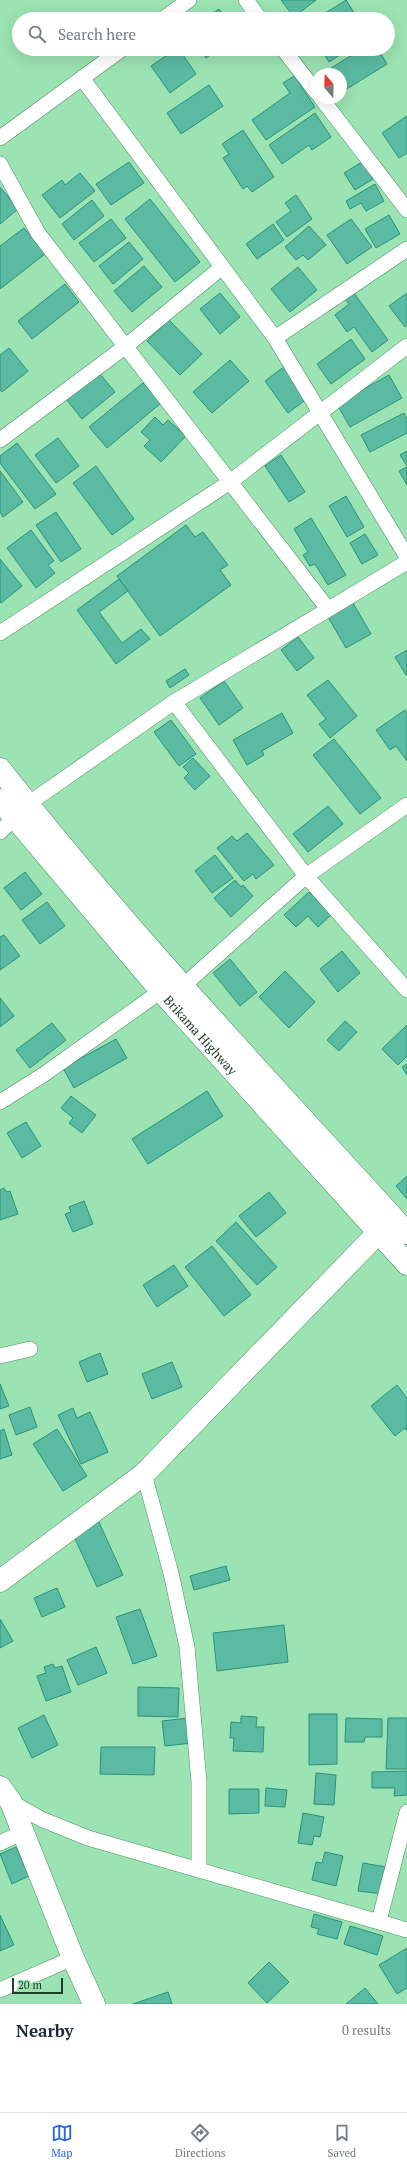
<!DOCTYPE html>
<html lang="en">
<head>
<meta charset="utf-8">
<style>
  body { margin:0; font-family:"PT Serif",serif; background:#f2f2f3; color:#1f2937 }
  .compass { position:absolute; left:311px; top:68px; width:36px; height:36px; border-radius:50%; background:#fff; box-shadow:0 4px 16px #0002; rotate:341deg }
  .scale { position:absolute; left:12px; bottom:10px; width:51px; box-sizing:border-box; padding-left:4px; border:2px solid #213e2b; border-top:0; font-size:11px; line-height:14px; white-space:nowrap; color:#213e2b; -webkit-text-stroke:3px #9be3b2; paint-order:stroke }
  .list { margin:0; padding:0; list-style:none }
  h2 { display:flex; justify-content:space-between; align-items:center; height:52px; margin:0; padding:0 16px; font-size:17px }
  h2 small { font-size:13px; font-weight:400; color:#747a83 }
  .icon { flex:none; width:22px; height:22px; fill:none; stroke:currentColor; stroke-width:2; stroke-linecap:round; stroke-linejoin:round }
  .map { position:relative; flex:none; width:407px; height:2004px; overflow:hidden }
  .search { position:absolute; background:#fff; box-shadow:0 4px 16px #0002; left:12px; right:12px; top:12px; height:44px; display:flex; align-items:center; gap:10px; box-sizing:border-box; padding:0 14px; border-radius:22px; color:#747a83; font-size:15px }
  .sheet { height:108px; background:#fff }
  nav { display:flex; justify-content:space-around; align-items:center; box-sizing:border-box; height:56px; border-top:1px solid #e0e1e3; background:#fff; font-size:11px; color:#747a83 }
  nav a { display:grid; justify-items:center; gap:2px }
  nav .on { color:#2563eb }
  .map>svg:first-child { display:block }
</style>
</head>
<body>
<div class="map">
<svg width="407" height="2004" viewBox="0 0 407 2004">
  <rect width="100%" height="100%" fill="#9be3b2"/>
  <!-- building -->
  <g fill="#5bbba2" stroke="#2b917a">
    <path d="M 281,0 L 316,0 L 294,17 Z"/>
    <path d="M 346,0 L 358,19 L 316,19 Z"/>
    <path d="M 219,9 L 226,19 L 205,19 Z"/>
    <path d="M 176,49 L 179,49 L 196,74 L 170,93 L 151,66 Z"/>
    <path d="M 199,49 L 218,49 L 206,58 Z"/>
    <path d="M 321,49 L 349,49 L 329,62 Z"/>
    <path d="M 362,49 L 378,49 L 387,64 L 345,90 L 341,84 L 341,74 L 335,74 L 331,68 Z"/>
    <path d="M 294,76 L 315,107 L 266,140 L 252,120 L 290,93 L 283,83 Z"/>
    <path d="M 209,85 L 223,106 L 181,134 L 167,113 Z"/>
    <path d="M 315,113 L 331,137 L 312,150 L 309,145 L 282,164 L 269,145 Z"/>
    <path d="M 407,116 L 407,153 L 399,158 L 382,133 Z"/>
    <path d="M 243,130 L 274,177 L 252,192 L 247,186 L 243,189 L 223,158 L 229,154 L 222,144 Z"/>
    <path d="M 129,162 L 144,183 L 111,205 L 96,184 Z"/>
    <path d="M 362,162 L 373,179 L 355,190 L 344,173 Z"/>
    <path d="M 80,173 L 95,191 L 60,218 L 42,195 L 62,180 L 65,185 Z"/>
    <path d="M 375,184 L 384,201 L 366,211 L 361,203 L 350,209 L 346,201 Z"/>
    <path d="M 0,187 L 18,209 L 0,224 Z"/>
    <path d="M 296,195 L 312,219 L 287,237 L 276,222 L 291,211 L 285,203 Z"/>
    <path d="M 150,199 L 200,262 L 175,282 L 125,219 Z"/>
    <path d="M 92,200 L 104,216 L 74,240 L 62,224 Z"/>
    <path d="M 389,215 L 400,234 L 376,248 L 365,229 Z"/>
    <path d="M 111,219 L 126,238 L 94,262 L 79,243 Z"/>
    <path d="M 351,219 L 372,247 L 347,264 L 327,235 Z"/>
    <path d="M 273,224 L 284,240 L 257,259 L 246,244 Z"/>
    <path d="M 309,226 L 326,245 L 308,260 L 303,255 L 296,260 L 285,247 Z"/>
    <path d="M 24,228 L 45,254 L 0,289 L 0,246 Z"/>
    <path d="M 129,242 L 143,259 L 113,284 L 99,266 Z"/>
    <path d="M 144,266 L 162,287 L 132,312 L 114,291 Z"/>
    <path d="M 298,267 L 317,290 L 290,312 L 271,289 Z"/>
    <path d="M 65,284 L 79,302 L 32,339 L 18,321 Z"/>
    <path d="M 220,293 L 240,317 L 220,334 L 200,309 Z"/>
    <path d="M 354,293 L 388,340 L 372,352 L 354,327 L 347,332 L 335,315 L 349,304 L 345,299 Z"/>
    <path d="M 407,293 L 407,325 L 405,327 L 389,306 Z"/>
    <path d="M 169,320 L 202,354 L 180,375 L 147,341 Z"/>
    <path d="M 351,339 L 365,359 L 331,384 L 317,364 Z"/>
    <path d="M 9,348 L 28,371 L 2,392 L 0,390 L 0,355 Z"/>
    <path d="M 230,360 L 249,381 L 212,413 L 193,392 Z"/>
    <path d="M 285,366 L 308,398 L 288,413 L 265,381 Z"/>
    <path d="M 99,373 L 115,392 L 82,419 L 66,399 Z"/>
    <path d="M 389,375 L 402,398 L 350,427 L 337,404 Z"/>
    <path d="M 143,383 L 161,403 L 107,448 L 89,427 Z"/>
    <path d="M 404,413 L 407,419 L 407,433 L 370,452 L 361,435 Z"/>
    <path d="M 155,417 L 163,425 L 168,420 L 186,436 L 161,462 L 144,446 L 150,440 L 141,432 Z"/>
    <path d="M 58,438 L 79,466 L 56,483 L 35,455 Z"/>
    <path d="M 17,443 L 56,494 L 35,509 L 0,463 L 0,456 Z"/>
    <path d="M 407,451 L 407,466 L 400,455 Z"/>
    <path d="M 281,455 L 305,492 L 289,502 L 265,466 Z"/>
    <path d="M 96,466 L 134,519 L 112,535 L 73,483 Z"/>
    <path d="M 407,467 L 407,485 L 399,471 Z"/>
    <path d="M 0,471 L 23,502 L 3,517 L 0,512 Z"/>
    <path d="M 346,496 L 364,527 L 347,537 L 329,506 Z"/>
    <path d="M 56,512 L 81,549 L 61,562 L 36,525 Z"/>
    <path d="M 311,518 L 346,575 L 328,585 L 315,564 L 310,566 L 303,555 L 308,552 L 294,529 Z"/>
    <path d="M 186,525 L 195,537 L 203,532 L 228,565 L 220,570 L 231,585 L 160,636 L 117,576 Z"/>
    <path d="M 31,530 L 54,561 L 48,565 L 55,573 L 36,588 L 7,548 Z"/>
    <path d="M 365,534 L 378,555 L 362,564 L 350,543 Z"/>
    <path d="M 0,559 L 22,586 L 1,603 L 0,602 Z"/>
    <path d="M 119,579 L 128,591 L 99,612 L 122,643 L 141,629 L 150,639 L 116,664 L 77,610 Z"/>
    <path d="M 353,603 L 371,634 L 346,648 L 328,617 Z"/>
    <path d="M 298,637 L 314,658 L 297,671 L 281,650 Z"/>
    <path d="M 407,650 L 407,675 L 406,675 L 395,657 Z"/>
    <path d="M 185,669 L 189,675 L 170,688 L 166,681 Z"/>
    <path d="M 328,680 L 357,716 L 330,738 L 319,724 L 326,719 L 307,695 Z"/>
    <path d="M 224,681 L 243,708 L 219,725 L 200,698 Z"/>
    <path d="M 405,710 L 407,714 L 407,761 L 396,746 L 390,750 L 376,730 Z"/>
    <path d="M 282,713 L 293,733 L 262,751 L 264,755 L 247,765 L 233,740 Z"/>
    <path d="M 171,720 L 196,754 L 179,766 L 154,732 Z"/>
    <path d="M 334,739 L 381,798 L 360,814 L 313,755 Z"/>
    <path d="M 193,758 L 210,776 L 195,790 L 184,778 L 189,773 L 183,767 Z"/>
    <path d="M 328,806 L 343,824 L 308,852 L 293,834 Z"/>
    <path d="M 247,833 L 274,865 L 256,879 L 253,874 L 244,881 L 217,848 L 232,836 L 237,841 Z"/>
    <path d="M 215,855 L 233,878 L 212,893 L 195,871 Z"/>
    <path d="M 25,872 L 42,894 L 21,910 L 4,888 Z"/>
    <path d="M 235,880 L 241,887 L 243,885 L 253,896 L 231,917 L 214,898 Z"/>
    <path d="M 309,892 L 331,915 L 318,927 L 308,916 L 296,927 L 284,915 Z"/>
    <path d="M 47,902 L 65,926 L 40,944 L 22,920 Z"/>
    <path d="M 4,935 L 20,956 L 0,970 L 0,937 Z"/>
    <path d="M 342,951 L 360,973 L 338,992 L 320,969 Z"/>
    <path d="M 230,959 L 257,992 L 240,1006 L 213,973 Z"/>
    <path d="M 285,971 L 315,1002 L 289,1028 L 259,997 Z"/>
    <path d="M 0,998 L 14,1016 L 0,1027 Z"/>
    <path d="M 345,1021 L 357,1032 L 339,1051 L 327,1040 Z"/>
    <path d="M 52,1023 L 66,1040 L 30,1068 L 16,1050 Z"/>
    <path d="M 407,1025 L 407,1056 L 398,1065 L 382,1049 Z"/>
    <path d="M 116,1039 L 127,1058 L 74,1088 L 63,1068 Z"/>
    <path d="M 407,1064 L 407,1075 L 402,1067 Z"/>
    <path d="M 207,1091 L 223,1116 L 148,1164 L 132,1139 Z"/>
    <path d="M 71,1096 L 96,1115 L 82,1133 L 69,1123 L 73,1118 L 61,1108 Z"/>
    <path d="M 26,1122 L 41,1146 L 22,1158 L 7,1133 Z"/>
    <path d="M 407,1176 L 407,1199 L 396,1186 Z"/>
    <path d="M 4,1188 L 6,1192 L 10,1191 L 18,1214 L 0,1220 L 0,1190 Z"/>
    <path d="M 269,1192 L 286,1213 L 256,1237 L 239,1216 Z"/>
    <path d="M 84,1201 L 93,1224 L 73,1232 L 65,1214 L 71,1212 L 69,1207 Z"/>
    <path d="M 236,1222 L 277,1267 L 257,1285 L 216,1241 Z"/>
    <path d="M 212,1246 L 251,1295 L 224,1316 L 185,1267 Z"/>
    <path d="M 174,1265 L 188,1286 L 157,1307 L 143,1285 Z"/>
    <path d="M 100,1353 L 108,1374 L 87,1382 L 79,1362 Z"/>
    <path d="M 172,1362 L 182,1387 L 152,1399 L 142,1374 Z"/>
    <path d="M 0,1384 L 9,1406 L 0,1409 Z"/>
    <path d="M 397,1385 L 407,1398 L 407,1431 L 405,1428 L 395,1436 L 371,1406 Z"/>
    <path d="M 30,1407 L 37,1427 L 16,1435 L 9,1415 Z"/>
    <path d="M 73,1408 L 77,1418 L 90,1412 L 108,1452 L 81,1464 L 58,1415 Z"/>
    <path d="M 4,1429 L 12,1455 L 0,1459 L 0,1431 Z"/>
    <path d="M 57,1429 L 87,1476 L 63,1491 L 33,1444 Z"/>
    <path d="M 98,1520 L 123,1575 L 97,1587 L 72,1532 Z"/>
    <path d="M 226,1566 L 230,1580 L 194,1590 L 190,1576 Z"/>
    <path d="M 57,1588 L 65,1607 L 42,1617 L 34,1598 Z"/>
    <path d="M 140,1609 L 157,1656 L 133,1664 L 116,1617 Z"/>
    <path d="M 0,1619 L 13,1641 L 0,1648 Z"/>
    <path d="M 284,1625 L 288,1662 L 217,1671 L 213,1633 Z"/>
    <path d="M 96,1647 L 107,1673 L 78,1685 L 67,1660 Z"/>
    <path d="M 53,1664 L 55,1668 L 62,1666 L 71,1692 L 46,1701 L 37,1676 L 46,1673 L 44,1667 Z"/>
    <path d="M 138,1687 L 179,1688 L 178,1717 L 138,1716 Z"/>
    <path d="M 309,1714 L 337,1714 L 337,1764 L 309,1765 Z"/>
    <path d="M 44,1715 L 58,1745 L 32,1758 L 18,1728 Z"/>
    <path d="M 241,1716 L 257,1717 L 256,1727 L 264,1727 L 263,1752 L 233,1751 L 234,1738 L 230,1738 L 231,1722 L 241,1723 Z"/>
    <path d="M 189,1718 L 192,1743 L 165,1746 L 162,1721 Z"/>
    <path d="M 346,1718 L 382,1719 L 382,1737 L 365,1737 L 364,1742 L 345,1742 Z"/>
    <path d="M 388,1718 L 407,1718 L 407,1769 L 386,1769 Z"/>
    <path d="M 101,1747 L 155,1747 L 154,1775 L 100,1774 Z"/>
    <path d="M 407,1771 L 407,1795 L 394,1796 L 395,1788 L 372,1788 L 372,1772 Z"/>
    <path d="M 316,1773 L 336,1775 L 334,1805 L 314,1804 Z"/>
    <path d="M 266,1788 L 287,1790 L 285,1807 L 265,1806 Z"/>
    <path d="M 229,1789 L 259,1789 L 259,1813 L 229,1814 Z"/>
    <path d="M 303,1813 L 324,1817 L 320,1837 L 314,1836 L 312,1845 L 298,1843 Z"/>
    <path d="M 16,1847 L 29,1876 L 12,1884 L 0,1854 Z"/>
    <path d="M 325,1852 L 343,1856 L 336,1886 L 312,1880 L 316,1862 L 322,1863 Z"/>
    <path d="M 363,1863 L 387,1867 L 383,1894 L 358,1891 Z"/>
    <path d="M 314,1914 L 342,1922 L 337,1939 L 317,1934 L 319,1929 L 311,1927 Z"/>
    <path d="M 0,1915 L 14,1945 L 0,1951 Z"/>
    <path d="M 350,1926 L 383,1936 L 377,1955 L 344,1944 Z"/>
    <path d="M 407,1948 L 407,1988 L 397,1994 L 379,1965 Z"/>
    <path d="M 269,1962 L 289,1982 L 267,2003 L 248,1983 Z"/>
    <path d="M 365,1988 L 378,2004 L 346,2004 Z"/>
    <path d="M 168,1992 L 172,2004 L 133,2004 Z"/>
  </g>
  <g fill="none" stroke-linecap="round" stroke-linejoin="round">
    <defs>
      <g id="street">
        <path d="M 246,0 L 260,19"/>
        <path d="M 163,19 L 189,0"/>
        <path d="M 283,49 L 317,93"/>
        <path d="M 82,78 L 275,338 L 407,557"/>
        <path d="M 321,98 L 407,210"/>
        <path d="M 0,138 L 122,49"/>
        <path d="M 0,164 L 38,233 L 328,609"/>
        <path d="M 275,338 L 407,249"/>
        <path d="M 0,440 L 126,346 L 221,268"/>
        <path d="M 0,633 L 230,482 L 407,346"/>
        <path d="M 174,702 L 306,876 L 407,990"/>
        <path d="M 0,832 L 28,804 L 174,702 L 407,562"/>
        <path d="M 183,986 L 306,876 L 407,805"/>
        <path d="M 0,1102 L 43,1075 L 161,991"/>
        <path d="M 0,1356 L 30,1349"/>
        <path d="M 144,1474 L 171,1573 L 187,1647 L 199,1782 L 199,1869"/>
        <path d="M 11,1802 L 41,1819 L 88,1838 L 407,1930"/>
        <path d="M 0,1843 L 23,1832"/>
        <path d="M 379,1921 L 407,1812"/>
        <path d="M 0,1990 L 73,1958"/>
      </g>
      <g id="secondary">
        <path d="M 0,1581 L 144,1474 L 378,1233"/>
        <path d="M 0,1787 L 11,1802 L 73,1958 L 94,2004"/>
      </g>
      <g id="highway">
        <path d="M 0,769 C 126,930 269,1081 407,1233"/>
        <path id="s1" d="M 0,800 L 161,991 L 407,1264"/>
      </g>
    </defs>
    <!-- street casing -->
    <use href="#street" stroke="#4a8f63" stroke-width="16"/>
    <!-- secondary casing -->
    <use href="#secondary" stroke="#4a8f63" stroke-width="23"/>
    <!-- highway casing -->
    <use href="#highway" stroke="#4a8f63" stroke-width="23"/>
    <!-- street -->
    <use href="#street" stroke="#fff" stroke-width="15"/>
    <!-- secondary -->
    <use href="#secondary" stroke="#fff" stroke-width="22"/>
    <!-- highway -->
    <use href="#highway" stroke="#fff" stroke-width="22"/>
  </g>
  <g text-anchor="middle" stroke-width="3" stroke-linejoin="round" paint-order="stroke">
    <!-- street labels -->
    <g font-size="13" fill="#213e2b" stroke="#9be3b2">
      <text dy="5" stroke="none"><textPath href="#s1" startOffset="309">Brikama Highway</textPath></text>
    </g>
  </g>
</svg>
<svg class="compass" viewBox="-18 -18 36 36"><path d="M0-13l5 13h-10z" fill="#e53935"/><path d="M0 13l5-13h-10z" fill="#747a83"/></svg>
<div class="scale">20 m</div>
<div class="search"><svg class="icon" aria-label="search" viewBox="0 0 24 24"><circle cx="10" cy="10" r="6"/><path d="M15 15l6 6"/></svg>Search here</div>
</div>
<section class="sheet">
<h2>Nearby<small>0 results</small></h2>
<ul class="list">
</ul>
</section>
<nav>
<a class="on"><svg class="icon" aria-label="map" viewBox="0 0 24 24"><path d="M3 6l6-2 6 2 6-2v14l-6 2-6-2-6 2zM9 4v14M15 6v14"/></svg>Map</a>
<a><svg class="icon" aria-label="directions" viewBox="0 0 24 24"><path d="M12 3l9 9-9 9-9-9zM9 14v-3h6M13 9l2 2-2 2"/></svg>Directions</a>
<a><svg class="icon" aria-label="saved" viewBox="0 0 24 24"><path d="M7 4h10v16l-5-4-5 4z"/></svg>Saved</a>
</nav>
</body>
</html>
